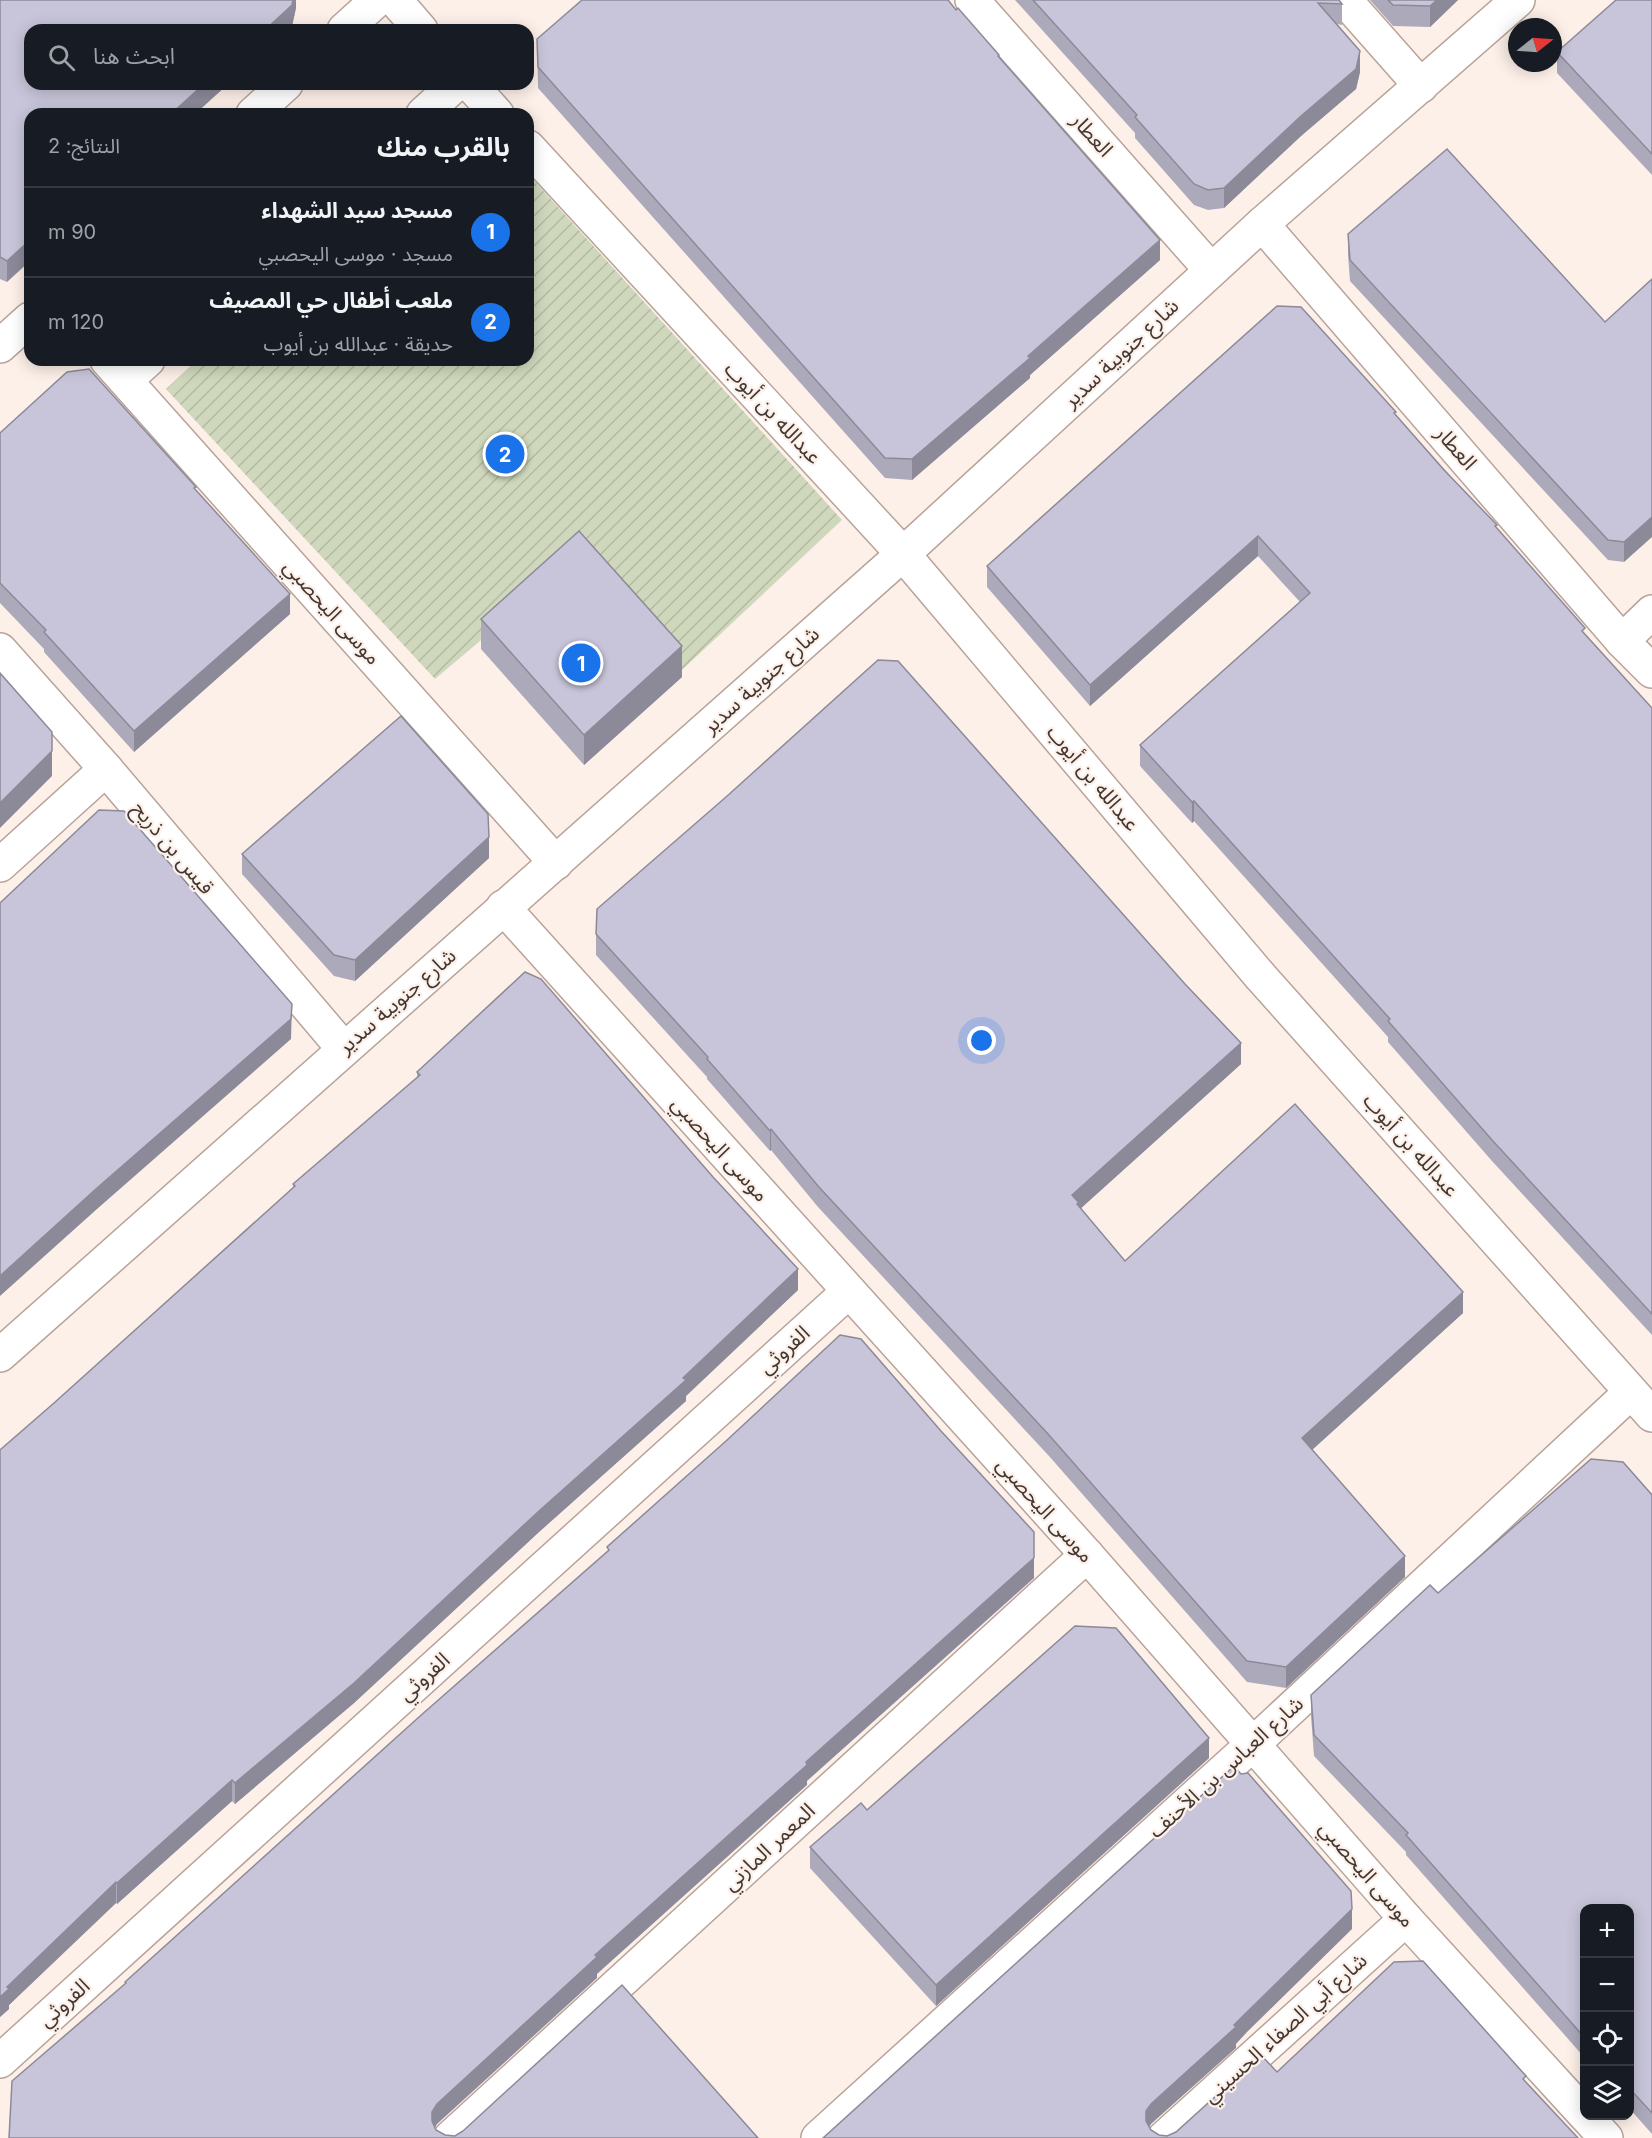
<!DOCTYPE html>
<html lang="ar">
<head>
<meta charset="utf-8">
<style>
  body { margin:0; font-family:Inter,"Noto Sans Arabic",sans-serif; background:#242831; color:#f1f3f6; direction:rtl }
  .controls { position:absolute; right:18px; bottom:18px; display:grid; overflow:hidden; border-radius:12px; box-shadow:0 3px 15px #0003 }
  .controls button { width:54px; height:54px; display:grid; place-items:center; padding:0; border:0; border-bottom:2px solid #363941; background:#171b24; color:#f1f3f6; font:30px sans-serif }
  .compass { position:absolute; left:1508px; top:18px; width:54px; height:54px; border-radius:50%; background:#171b24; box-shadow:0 3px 15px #0003; rotate:73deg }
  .you { position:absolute; left:982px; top:1041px; width:21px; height:21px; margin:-15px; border:4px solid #fff; border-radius:50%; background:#1a73e8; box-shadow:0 0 0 9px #1a73e833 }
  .badge { display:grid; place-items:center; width:39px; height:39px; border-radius:50%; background:#1a73e8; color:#fff; font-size:20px; font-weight:700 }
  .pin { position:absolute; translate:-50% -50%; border:3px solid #fff; box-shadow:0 2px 6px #0006 }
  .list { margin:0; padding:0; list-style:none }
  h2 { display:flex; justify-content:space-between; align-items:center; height:78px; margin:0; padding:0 24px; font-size:26px }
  h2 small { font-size:20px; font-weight:400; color:#9ea1a6 }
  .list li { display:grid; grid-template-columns:39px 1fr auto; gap:18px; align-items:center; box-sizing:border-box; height:90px; padding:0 24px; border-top:2px solid #363941 }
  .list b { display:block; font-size:22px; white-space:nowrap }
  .list p { margin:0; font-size:20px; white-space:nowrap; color:#9ea1a6 }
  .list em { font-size:20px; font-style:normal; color:#9ea1a6 }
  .icon { flex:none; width:33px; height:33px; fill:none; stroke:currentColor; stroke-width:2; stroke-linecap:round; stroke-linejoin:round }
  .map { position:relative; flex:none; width:1652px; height:2138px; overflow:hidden; direction:ltr }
  .search { position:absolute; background:#171b24; box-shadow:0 3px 15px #0003; left:24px; top:24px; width:510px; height:66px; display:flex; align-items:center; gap:15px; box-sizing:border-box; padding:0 21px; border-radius:18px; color:#9ea1a6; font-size:22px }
  .panel { position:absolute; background:#171b24; box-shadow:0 3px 15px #0003; left:24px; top:108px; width:510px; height:258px; border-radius:18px; direction:rtl }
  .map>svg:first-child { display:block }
</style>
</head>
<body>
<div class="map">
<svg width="1652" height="2138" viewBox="0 0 1652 2138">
  <defs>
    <pattern id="garden-furrows" width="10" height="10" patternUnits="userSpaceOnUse" patternTransform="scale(1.5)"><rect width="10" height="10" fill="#cfd8bc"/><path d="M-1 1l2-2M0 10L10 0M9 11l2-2" fill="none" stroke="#b3baa2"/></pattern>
  </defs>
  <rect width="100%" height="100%" fill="#fdf0e9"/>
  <!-- garden -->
  <path fill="url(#garden-furrows)" d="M 528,174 L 842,520 L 682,670 L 581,556 L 435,679 L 166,389 L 197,360 L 528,360 Z"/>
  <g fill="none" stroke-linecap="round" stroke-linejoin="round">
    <defs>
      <g id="minor">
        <path d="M 395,0 L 421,30"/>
        <path d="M 972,0 L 1211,270"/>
        <path d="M 1345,0 L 1421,86"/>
        <path d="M 344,30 L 377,0"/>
        <path d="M 470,84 L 497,114"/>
        <path d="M 253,114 L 286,84"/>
        <path d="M 423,114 L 456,84"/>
        <path d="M 528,147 L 903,554 L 1261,977 L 1652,1415"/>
        <path d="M 1262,224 L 1622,641 L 1652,671"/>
        <path d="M 0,346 L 30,319"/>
        <path d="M 107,360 L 556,863"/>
        <path d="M 126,380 L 148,360"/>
        <path d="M 1622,641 L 1652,612"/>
        <path d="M 0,650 L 106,769 L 343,1048"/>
        <path d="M 0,865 L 106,769"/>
        <path d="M 503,907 L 1087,1555 L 1406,1919 L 1584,2114"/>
        <path d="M 0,1355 L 903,554 L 1262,224 L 1518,0"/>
        <path d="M 0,2061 L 848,1292"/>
        <path d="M 1586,2116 L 1606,2138"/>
        <path d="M 450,2138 L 1087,1555"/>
        <path d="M 818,2138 L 1253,1744 L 1631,1392"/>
        <path d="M 1164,2138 L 1406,1919"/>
      </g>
    </defs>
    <!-- minor casing -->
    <use href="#minor" stroke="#b8a399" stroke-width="36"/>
    <!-- minor -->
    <use href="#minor" stroke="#fff" stroke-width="33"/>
  </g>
  <!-- wall -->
  <g fill="#aca9bb">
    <path d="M 0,0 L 296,0 L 296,8 L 292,26 L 30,84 L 228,84 L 195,114 L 30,114 L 7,282 L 0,279 Z"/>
    <path d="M 1015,0 L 1339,0 L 1342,4 L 1342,25 L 1337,24 L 1360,72 L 1356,89 L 1301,136 L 1224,208 L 1208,210 L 1194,205 L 1135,138 L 1135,133 Z"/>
    <path d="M 1370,0 L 1458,0 L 1430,27 L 1393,26 Z"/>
    <path d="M 1652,0 L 1652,175 L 1557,73 L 1557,52 Z"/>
    <path d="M 537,39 L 999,57 L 1160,260 L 1030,375 L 1030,378 L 912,480 L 885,478 L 538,88 Z"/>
    <path d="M 1348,234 L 1605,322 L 1652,279 L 1624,562 L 1608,560 L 1350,281 L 1348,255 Z"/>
    <path d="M 1396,415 L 1497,528 L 1585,634 L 1652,708 L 1652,1335 L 1492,1161 L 1388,1042 L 1388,1037 L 1194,821 L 1192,823 L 1140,766 L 1140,745 L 1300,602 L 1258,556 L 1090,706 L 987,587 L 987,566 Z"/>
    <path d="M 0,433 L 196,490 L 290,614 L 134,752 L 44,652 L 44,649 L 0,603 Z"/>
    <path d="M 481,619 L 682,677 L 584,765 L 481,649 Z"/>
    <path d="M 242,854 L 489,858 L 355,981 L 334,976 L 242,874 Z"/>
    <path d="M 596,934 L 1241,1064 L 1081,1208 L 1125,1261 L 1463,1313 L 1312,1450 L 1405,1577 L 1286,1688 L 1247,1682 L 1049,1456 L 818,1207 L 771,1150 L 770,1151 L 707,1079 L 707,1077 L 596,955 Z"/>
    <path d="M 417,1072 L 798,1290 L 686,1396 L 686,1401 L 539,1532 L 354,1703 L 235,1804 L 232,1801 L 117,1904 L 116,1903 L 9,2005 L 9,2009 L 0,2017 L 0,1450 L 54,1403 L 293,1188 L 293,1184 L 417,1077 Z"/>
    <path d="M 1652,1495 L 1652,2134 L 1629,2108 L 1629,1908 L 1584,1908 L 1584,2057 L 1406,1855 L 1406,1852 L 1314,1756 L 1311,1716 L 1311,1695 L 1438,1593 Z"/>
    <path d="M 1209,1758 L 936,2006 L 810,1868 L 810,1847 L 867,1810 Z"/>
  </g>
  <!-- shaded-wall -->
  <g fill="#8c8a99">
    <path d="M 293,0 L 296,0 L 296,8 L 292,26 L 288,30 L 265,30 Z"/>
    <path d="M 1437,0 L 1458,0 L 1430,27 L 1430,6 Z"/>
    <path d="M 1360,51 L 1360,72 L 1356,89 L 1301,136 L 1224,208 L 1224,188 Z"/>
    <path d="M 204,84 L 228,84 L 195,114 L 171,114 Z"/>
    <path d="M 30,240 L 30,261 L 7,282 L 7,261 Z"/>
    <path d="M 1160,240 L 1160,260 L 1030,375 L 1030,378 L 912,480 L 912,459 Z"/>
    <path d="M 1652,517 L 1652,537 L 1624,562 L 1624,542 Z"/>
    <path d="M 1258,536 L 1258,556 L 1090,706 L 1090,685 Z"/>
    <path d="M 290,594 L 290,614 L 134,752 L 134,731 Z"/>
    <path d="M 682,646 L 682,677 L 584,765 L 584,735 Z"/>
    <path d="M 52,751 L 52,776 L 0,828 L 0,803 Z"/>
    <path d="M 1194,801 L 1194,821 L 1192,823 L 1192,802 Z"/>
    <path d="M 489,837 L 489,858 L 355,981 L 355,960 Z"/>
    <path d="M 292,1004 L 291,1039 L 97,1209 L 0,1296 L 0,1276 Z"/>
    <path d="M 1241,1043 L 1241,1064 L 1079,1210 L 1072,1195 Z"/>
    <path d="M 771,1129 L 771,1150 L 770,1151 L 770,1131 Z"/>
    <path d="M 798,1269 L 798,1290 L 686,1396 L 686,1401 L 539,1532 L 354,1703 L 235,1804 L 235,1783 L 683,1378 Z"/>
    <path d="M 1463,1292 L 1463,1313 L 1302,1459 L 1302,1438 Z"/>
    <path d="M 1034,1532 L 1034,1578 L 807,1781 L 807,1785 L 597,1974 L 597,1978 L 437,2124 L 432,2133 L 432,2112 L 437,2104 L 595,1955 L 806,1762 Z"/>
    <path d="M 1405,1556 L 1405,1577 L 1286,1688 L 1286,1667 Z"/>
    <path d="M 1209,1738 L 1209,1758 L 936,2006 L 936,1985 Z"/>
    <path d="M 232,1780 L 232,1801 L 117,1904 L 117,1883 Z"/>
    <path d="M 116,1882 L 116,1903 L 9,2005 L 9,2009 L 0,2017 L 0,1997 L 7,1987 Z"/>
    <path d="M 1352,1909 L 1352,1929 L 1247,2032 L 1236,2044 L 1236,2048 L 1151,2124 L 1146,2132 L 1146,2111 L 1151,2104 L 1234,2025 Z"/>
  </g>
  <!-- building -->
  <g fill="#c8c5da" stroke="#8c8a99" stroke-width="1.5">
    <path d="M 0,0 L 293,0 L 292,5 L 265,30 L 30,30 L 30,84 L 204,84 L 171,114 L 30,114 L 30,240 L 7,261 L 0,257 Z"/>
    <path d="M 582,0 L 948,0 L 956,10 L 958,8 L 999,55 L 998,56 L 1160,240 L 1028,356 L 1030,358 L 912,459 L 885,458 L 538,67 L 537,39 Z"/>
    <path d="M 1033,0 L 1339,0 L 1342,4 L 1318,3 L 1360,51 L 1356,69 L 1301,116 L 1224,188 L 1208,190 L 1194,184 L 1135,117 L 1137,115 Z"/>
    <path d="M 1388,0 L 1437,0 L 1430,6 L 1393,5 Z"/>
    <path d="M 1616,0 L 1652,0 L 1652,154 L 1557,52 Z"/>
    <path d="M 1447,149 L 1605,322 L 1652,279 L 1652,517 L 1624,542 L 1608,540 L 1350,260 L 1348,234 Z"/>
    <path d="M 1277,306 L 1301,307 L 1396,412 L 1394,413 L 1444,470 L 1497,525 L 1495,526 L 1585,628 L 1582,631 L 1652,708 L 1652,1314 L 1492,1140 L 1388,1021 L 1390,1019 L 1194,801 L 1192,802 L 1140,745 L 1310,593 L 1258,536 L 1090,685 L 987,566 Z"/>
    <path d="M 89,369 L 196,487 L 194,488 L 290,594 L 134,731 L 44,632 L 46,630 L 0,583 L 0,433 L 67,372 Z"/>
    <path d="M 579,531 L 682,646 L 584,735 L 481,619 Z"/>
    <path d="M 878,660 L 898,661 L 1185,984 L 1241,1043 L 1072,1195 L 1079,1203 L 1077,1204 L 1125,1261 L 1295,1104 L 1463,1292 L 1302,1438 L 1405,1556 L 1286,1667 L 1247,1661 L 1049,1435 L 818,1186 L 771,1129 L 770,1131 L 707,1059 L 708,1057 L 596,934 L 597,909 L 726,797 Z"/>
    <path d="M 0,673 L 52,732 L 52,751 L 0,803 Z"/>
    <path d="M 401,716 L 488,814 L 489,837 L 355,960 L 334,955 L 242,854 Z"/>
    <path d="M 99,810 L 124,811 L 292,1004 L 291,1019 L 97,1188 L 0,1276 L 0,903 Z"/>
    <path d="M 525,972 L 541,979 L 713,1177 L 798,1269 L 683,1378 L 686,1380 L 539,1511 L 354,1683 L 235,1783 L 232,1780 L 117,1883 L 116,1882 L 7,1987 L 9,1989 L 0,1997 L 0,1450 L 54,1403 L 295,1186 L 293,1184 L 420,1075 L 417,1072 Z"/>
    <path d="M 840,1335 L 861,1339 L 941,1431 L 1034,1532 L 1034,1558 L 806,1762 L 807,1765 L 595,1955 L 597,1957 L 437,2104 L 432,2112 L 432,2121 L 436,2130 L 445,2135 L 455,2136 L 463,2131 L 622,1985 L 758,2138 L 9,2138 L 12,2081 L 126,1983 L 125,1982 L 419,1717 L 609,1550 L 607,1547 L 726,1441 Z"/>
    <path d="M 1591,1459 L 1623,1462 L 1652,1495 L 1652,2113 L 1629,2088 L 1629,1908 L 1584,1908 L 1584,2037 L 1406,1835 L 1408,1833 L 1314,1735 L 1311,1695 L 1430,1585 L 1438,1593 Z"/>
    <path d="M 1075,1626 L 1116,1628 L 1209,1738 L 936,1985 L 810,1847 L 861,1803 L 867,1810 Z"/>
    <path d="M 1234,1766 L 1241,1774 L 1248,1773 L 1351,1891 L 1352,1909 L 1247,2012 L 1234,2025 L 1236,2027 L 1151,2104 L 1146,2111 L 1146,2121 L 1151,2130 L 1159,2135 L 1167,2136 L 1176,2132 L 1261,2055 L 1277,2072 L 1394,1962 L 1423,1961 L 1526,2076 L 1523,2079 L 1578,2138 L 823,2138 Z"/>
  </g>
  <g text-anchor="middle" stroke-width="4.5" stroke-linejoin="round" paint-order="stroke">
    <!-- street labels -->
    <g font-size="21" fill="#413834" stroke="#fdf0e9">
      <text transform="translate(1092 135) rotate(48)" y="7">العطار</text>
      <text transform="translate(1121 353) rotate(-43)" y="7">شارع جنوبية سدير</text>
      <text transform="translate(773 413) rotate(47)" y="7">عبدالله بن أيوب</text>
      <text transform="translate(1456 448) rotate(49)" y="7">العطار</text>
      <text transform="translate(332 612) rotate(48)" y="7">موسى اليحصبي</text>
      <text transform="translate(761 680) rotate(-42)" y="7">شارع جنوبية سدير</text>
      <text transform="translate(1093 778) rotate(50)" y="7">عبدالله بن أيوب</text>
      <text transform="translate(173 848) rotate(50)" y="7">قيس بن ذريح</text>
      <text transform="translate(397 1001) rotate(-41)" y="7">شارع جنوبية سدير</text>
      <text transform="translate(1411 1145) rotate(48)" y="7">عبدالله بن أيوب</text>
      <text transform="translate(720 1149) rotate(48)" y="7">موسى اليحصبي</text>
      <text transform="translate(784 1350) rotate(-42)" y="7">الفروثي</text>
      <text transform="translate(1045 1510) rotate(48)" y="7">موسى اليحصبي</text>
      <text transform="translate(424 1677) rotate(-42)" y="7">الفروثي</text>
      <text transform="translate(1226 1767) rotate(-42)" y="7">شارع العباس بن الأحنف</text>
      <text transform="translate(769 1847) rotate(-43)" y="7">المعمر المازني</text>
      <text transform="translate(1367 1874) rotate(49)" y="7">موسى اليحصبي</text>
      <text transform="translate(64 2003) rotate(-42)" y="7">الفروثي</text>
      <text transform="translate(1285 2028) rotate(-42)" y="7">شارع أبي الصفاء الحسيني</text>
    </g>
  </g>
</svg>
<div class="controls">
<button>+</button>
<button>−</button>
<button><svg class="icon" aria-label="locate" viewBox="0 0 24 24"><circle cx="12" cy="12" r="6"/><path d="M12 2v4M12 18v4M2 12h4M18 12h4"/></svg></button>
<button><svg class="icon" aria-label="layers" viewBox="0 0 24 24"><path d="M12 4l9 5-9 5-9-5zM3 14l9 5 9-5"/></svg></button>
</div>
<svg class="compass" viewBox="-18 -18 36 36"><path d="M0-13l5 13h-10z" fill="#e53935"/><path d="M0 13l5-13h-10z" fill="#9ea1a6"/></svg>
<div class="you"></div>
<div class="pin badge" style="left:581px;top:663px">1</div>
<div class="pin badge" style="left:505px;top:454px">2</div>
<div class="search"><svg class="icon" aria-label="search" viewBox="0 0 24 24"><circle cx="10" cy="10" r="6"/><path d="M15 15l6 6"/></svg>ابحث هنا</div>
<section class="panel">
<h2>بالقرب منك<small>النتائج: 2</small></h2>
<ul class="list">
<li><span class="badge">1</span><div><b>مسجد سيد الشهداء</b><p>مسجد · موسى اليحصبي</p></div><em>90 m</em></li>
<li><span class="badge">2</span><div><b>ملعب أطفال حي المصيف</b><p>حديقة · عبدالله بن أيوب</p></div><em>120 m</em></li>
</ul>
</section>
</div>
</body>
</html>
